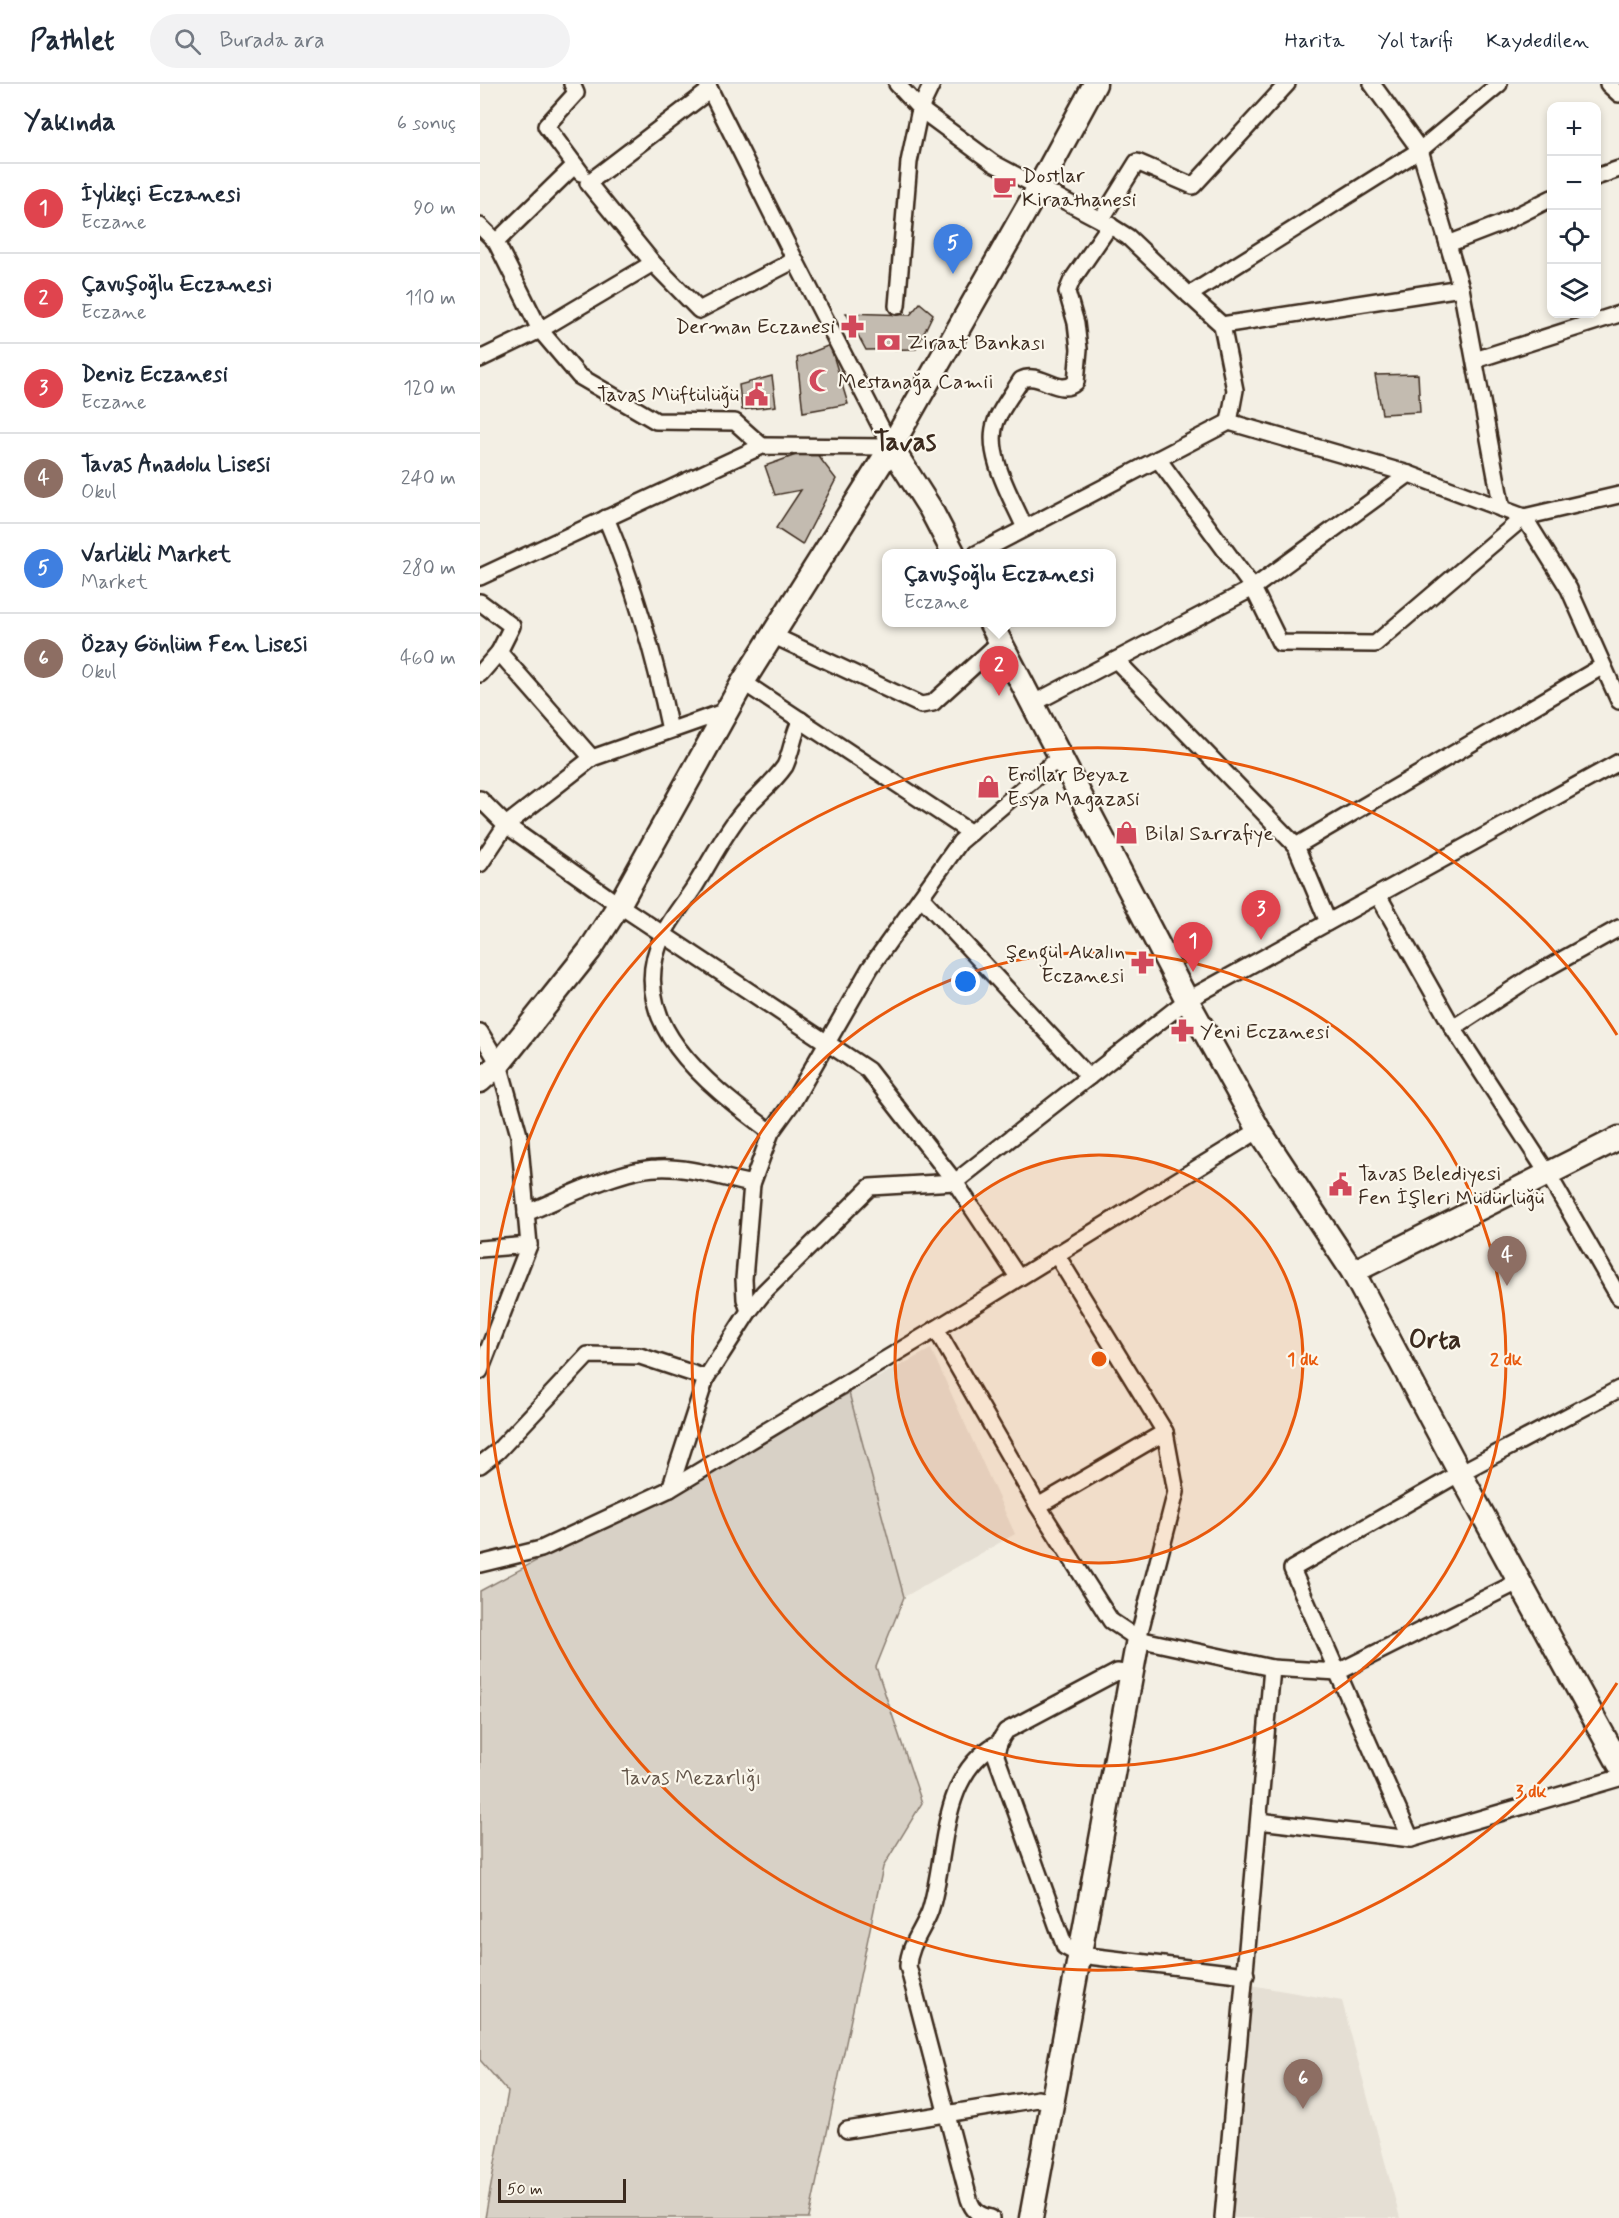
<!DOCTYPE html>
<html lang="tr">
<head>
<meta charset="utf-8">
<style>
  body { margin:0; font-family:Mynerve,sans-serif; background:#f2f2f3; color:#1f2937 }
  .controls { position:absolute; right:18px; top:18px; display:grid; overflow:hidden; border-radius:12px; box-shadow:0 3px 9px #0003 }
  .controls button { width:54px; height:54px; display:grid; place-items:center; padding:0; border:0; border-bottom:2px solid #e0e1e3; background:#fff; color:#1f2937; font:30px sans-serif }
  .scale { position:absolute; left:18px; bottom:15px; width:128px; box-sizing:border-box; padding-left:6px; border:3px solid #3b2a1e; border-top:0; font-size:16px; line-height:21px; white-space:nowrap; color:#3b2a1e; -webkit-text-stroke:4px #fbf7ec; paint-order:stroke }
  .you { position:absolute; left:486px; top:898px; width:21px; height:21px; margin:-15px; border:4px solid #fff; border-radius:50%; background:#1a73e8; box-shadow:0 0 0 9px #1a73e833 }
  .badge { display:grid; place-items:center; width:39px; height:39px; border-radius:50%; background:#d1495b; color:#fff; font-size:20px; font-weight:700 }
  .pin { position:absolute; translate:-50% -50px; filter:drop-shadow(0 2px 3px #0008) }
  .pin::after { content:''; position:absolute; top:32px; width:21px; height:18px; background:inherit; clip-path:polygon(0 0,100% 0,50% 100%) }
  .popup { position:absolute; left:402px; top:465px; width:234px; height:78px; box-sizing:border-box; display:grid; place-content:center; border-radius:12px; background:#fff; filter:drop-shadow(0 2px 4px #0005); font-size:20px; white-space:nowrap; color:#747a83 }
  .popup b { font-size:22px; color:#1f2937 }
  .popup::after { content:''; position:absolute; left:50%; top:100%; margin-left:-12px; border:12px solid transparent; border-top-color:#fff }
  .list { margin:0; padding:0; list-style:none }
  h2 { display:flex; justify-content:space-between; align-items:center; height:78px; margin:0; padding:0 24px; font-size:26px }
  h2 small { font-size:20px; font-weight:400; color:#747a83 }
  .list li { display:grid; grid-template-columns:39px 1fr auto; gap:18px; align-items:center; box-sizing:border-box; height:90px; padding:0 24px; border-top:2px solid #e0e1e3 }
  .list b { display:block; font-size:22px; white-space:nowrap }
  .list p { margin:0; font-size:20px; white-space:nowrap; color:#747a83 }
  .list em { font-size:20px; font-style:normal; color:#747a83 }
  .icon { flex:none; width:33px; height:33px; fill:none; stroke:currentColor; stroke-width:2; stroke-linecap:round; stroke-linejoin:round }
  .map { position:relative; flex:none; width:1139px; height:2134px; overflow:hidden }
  header { display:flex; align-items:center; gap:36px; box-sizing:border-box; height:84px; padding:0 30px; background:#fff; border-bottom:2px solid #e0e1e3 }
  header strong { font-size:28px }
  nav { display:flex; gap:33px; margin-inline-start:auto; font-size:21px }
  .search { width:420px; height:54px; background:#f2f2f3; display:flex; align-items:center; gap:15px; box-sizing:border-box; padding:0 21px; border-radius:33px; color:#747a83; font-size:22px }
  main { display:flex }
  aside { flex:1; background:#fff }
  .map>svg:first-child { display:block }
</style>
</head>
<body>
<header>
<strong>Pathlet</strong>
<div class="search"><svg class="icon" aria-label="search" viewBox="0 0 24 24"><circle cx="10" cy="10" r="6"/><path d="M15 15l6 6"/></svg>Burada ara</div>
<nav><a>Harita</a><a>Yol tarifi</a><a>Kaydedilen</a></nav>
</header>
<main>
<aside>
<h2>Yakında<small>6 sonuç</small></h2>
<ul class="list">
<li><span class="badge" style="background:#e0444e">1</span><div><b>İylikçi Eczanesi</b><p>Eczane</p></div><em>90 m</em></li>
<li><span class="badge" style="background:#e0444e">2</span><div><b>Çavuşoğlu Eczanesi</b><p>Eczane</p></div><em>110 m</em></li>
<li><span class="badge" style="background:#e0444e">3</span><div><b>Deniz Eczanesi</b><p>Eczane</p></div><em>120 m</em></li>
<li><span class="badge" style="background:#8d6e63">4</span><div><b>Tavas Anadolu Lisesi</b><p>Okul</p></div><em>240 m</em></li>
<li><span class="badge" style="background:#3f7fe0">5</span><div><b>Varlikli Market</b><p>Market</p></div><em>280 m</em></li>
<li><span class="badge" style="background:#8d6e63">6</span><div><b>Özay Gönlüm Fen Lisesi</b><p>Okul</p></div><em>460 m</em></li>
</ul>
</aside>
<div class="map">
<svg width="1139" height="2134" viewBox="0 0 1139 2134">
  <rect width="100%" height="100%" fill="#f3efe4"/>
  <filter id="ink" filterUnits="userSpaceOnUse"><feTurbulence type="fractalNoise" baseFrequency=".0167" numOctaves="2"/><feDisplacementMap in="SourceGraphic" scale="12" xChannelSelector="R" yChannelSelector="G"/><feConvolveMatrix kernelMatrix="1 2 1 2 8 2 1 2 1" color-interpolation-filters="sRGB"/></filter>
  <g filter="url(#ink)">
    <!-- built -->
    <g fill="#e5dfd4">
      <path d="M 451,1265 L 535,1450 L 424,1513 L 369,1309 Z"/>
      <path d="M 765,1900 L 862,1917 L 920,2134 L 747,2134 Z"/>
    </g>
    <!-- green -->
    <path fill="#d8d1c6" stroke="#8a7e72" stroke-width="1.5" d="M 369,1309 L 424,1513 L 396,1583 L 442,1719 L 403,1783 L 329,2134 L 5,2134 L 28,2008 L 0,1976 L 0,1507 Z"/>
    <!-- building -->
    <g fill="#c3bbb0" stroke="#3b2a1e" stroke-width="1.5">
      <path d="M 440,219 L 453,230 L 436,265 L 386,266 L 366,229 L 430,231 Z"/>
      <path d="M 350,261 L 368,320 L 323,328 L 317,274 Z"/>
      <path d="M 938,290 L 940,328 L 902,330 L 895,291 Z"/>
      <path d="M 292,292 L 296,322 L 262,326 L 259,301 Z"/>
      <path d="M 333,365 L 356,395 L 322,461 L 296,444 L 321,406 L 295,411 L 285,382 Z"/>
    </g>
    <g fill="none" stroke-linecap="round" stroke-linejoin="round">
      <defs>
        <g id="street">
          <path d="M 92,0 L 96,9 L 66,42 L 101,89"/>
          <path d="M 417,0 L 440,25 L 513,79 L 621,136 L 648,153 L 709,211 L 940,66 L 1019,0"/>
          <path d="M 892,0 L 940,66 L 981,204"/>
          <path d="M 1128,0 L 1139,10"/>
          <path d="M 1116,93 L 1139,85"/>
          <path d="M 621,136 L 657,78 L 713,102 L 807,0"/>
          <path d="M 0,142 L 16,158"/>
          <path d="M 968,160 L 1020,140 L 1072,114"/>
          <path d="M 173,179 L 108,99 L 230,6"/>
          <path d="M 709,211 L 742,241 L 755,306 L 749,338 L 929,390"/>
          <path d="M 417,222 L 429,78 L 440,25 L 452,0"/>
          <path d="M 742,241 L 981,204 L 1022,425"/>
          <path d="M 0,275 L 60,246 L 16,158 L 95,81"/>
          <path d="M 995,276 L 1139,230"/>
          <path d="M 282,362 L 255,338 L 176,337 L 99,292 L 60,246 L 173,179 L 219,226 L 315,176"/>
          <path d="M 1139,411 L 1044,433 L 1089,505 L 1139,617"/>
          <path d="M 126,434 C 155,503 175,573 190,646"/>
          <path d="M 545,444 C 532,414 504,369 516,337 C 522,323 533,309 541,296 C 560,286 579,314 596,298 L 599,265 L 596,239 L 587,208 L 592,196 L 630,141"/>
          <path d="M 496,470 L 749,338"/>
          <path d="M 0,493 L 282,362 L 411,363 L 315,176 L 227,0"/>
          <path d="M 0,518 L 32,542 L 19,568 L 112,674"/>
          <path d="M 292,551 L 441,621 L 453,619 L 457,615 L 520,558"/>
          <path d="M 636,576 L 816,762 L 848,838"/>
          <path d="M 0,590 L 19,568"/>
          <path d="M 263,598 L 491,749"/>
          <path d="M 552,620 L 773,504 L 929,390 L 1044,433 L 895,560 L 800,559 L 773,504 L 678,375"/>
          <path d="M 0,715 L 26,741 L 139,821 L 388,986 L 475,1098 L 538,1193"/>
          <path d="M 816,762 L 1123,582"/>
          <path d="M 0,780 L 26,741 L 112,674 L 246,627"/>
          <path d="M 898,811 L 973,944 L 1068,1090 L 1139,1213"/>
          <path d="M 441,813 L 609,993"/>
          <path d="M 973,944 L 1051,893 L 1139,844"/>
          <path d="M 0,948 L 19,980 L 39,1051 L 49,1161 L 0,1287"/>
          <path d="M 291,1048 C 231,1003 141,938 183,851 C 191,834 205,818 215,802 C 230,778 242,754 259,732 C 273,714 292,701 305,682 C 312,667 313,650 321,636"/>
          <path d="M 46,1129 C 81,1115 140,1085 177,1084 C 208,1082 242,1094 272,1100"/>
          <path d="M 0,1165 L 49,1161"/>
          <path d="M 576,1170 L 685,1348 L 696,1408 L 658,1555"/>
          <path d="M 269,1227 L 265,1215 L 264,1195 L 272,1100 L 291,1048 L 314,1016 L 390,884 L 480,758 L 580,673"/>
          <path d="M 456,1245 L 558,1422 L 631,1537 L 658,1555 L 792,1584 L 858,1588 L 1040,1497"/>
          <path d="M 1139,1305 L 980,1389 L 812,1485 L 931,1755 L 1139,1694"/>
          <path d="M 0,1381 L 18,1367 L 108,1271 L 160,1272 L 226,1294"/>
          <path d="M 190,1405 L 226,1294 L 269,1227 L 284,1208 L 390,1103 L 475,1098 L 707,916 L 1139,678"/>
          <path d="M 558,1422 L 685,1348"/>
          <path d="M 0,1480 L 61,1465 L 190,1405 L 456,1245 L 779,1046"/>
          <path d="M 652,1590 L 637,1588 L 526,1647 C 520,1655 517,1662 516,1672 L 585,1863 L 600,1871 L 766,1891"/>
          <path d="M 779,1737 L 931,1755"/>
          <path d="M 367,2046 L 558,2015 L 573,2018"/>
          <path d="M 511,2134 C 498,2131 493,2127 489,2115 L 428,1882 C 429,1861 443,1846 450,1827 C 468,1771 458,1691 518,1659"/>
          <path d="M 743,2134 L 792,1584"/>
        </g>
        <g id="secondary">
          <path d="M 411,363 L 450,424 L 474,470"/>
          <path d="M 510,538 L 707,916 L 779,1046 L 873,1188 L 980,1389 L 1139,1680"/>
          <path d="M 0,997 L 19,980 L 110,866 L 139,821 L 263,598 L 411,363 L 559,103 L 615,0"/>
          <path d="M 873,1188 L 1139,1054"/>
          <path d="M 551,2134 L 658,1555"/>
        </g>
      </defs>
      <!-- street casing -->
      <use href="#street" stroke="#3b2a1e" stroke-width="20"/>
      <!-- secondary casing -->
      <use href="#secondary" stroke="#3b2a1e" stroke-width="27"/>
      <!-- street -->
      <use href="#street" stroke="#fbf7ec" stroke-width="15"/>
      <!-- secondary -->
      <use href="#secondary" stroke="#fbf7ec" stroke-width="22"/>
    </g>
  </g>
  <!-- distance rings -->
  <circle cx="619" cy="1275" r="204" fill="#e8590c" fill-opacity=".12"/>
  <g fill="none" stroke="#e8590c" stroke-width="3">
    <circle cx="619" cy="1275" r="204"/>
    <circle cx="619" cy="1275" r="407"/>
    <path d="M1137 1599A611 611 0 1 1 1137 951"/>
  </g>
  <!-- icons -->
  <defs>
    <symbol id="cafe-bare" viewBox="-9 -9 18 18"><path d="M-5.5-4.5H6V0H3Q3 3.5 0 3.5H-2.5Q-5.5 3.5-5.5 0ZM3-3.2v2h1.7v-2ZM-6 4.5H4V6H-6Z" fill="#d1495b" stroke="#fbf7ec" stroke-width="2.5" paint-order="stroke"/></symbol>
    <symbol id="pharmacy-bare" viewBox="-9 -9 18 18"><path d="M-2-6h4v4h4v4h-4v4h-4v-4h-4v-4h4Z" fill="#d1495b" stroke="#fbf7ec" stroke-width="2.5" paint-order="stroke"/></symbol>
    <symbol id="bank-bare" viewBox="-9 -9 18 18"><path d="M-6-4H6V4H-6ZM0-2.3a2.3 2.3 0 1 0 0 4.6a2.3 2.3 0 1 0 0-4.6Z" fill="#d1495b" stroke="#fbf7ec" stroke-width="2.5" paint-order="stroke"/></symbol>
    <symbol id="mosque-bare" viewBox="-9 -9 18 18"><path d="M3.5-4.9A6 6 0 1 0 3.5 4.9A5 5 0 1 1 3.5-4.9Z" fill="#d1495b" stroke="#fbf7ec" stroke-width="2.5" paint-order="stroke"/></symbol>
    <symbol id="civic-bare" viewBox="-9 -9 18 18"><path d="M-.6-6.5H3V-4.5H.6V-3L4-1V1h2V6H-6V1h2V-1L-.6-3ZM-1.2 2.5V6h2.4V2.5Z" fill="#d1495b" stroke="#fbf7ec" stroke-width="2.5" paint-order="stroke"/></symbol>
    <symbol id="shop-bare" viewBox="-9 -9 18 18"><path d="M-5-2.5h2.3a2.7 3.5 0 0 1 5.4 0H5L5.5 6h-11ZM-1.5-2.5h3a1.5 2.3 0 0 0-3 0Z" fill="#d1495b" stroke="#fbf7ec" stroke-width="2.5" paint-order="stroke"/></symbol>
  </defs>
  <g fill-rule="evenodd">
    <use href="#cafe-bare" x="508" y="86" width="33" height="33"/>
    <use href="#pharmacy-bare" x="356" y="226" width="33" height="33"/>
    <use href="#bank-bare" x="392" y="242" width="33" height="33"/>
    <use href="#mosque-bare" x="324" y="280" width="33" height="33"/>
    <use href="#civic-bare" x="260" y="294" width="33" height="33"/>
    <use href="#shop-bare" x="492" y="686" width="33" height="33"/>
    <use href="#shop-bare" x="630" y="732" width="33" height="33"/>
    <use href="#pharmacy-bare" x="646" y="862" width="33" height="33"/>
    <use href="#pharmacy-bare" x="686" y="930" width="33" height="33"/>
    <use href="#civic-bare" x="844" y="1084" width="33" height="33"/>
  </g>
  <g text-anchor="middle" stroke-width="4.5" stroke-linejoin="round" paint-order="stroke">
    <!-- poi labels -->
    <g font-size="21" fill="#3b2a1e" stroke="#fbf7ec" text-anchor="start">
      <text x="542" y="98">Dostlar<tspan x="542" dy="24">Kiraathanesi</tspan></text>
      <text x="355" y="249" text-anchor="end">Derman Eczanesi</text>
      <text x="427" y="265">Ziraat Bankası</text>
      <text x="358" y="304">Mestanağa Camii</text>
      <text x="259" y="317" text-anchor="end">Tavas Müftülüğü</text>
      <text x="527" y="697">Erollar Beyaz<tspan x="527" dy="24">Esya Magazasi</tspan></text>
      <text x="665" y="756">Bilal Sarrafiye</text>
      <text x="645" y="874" text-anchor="end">Şengül Akalın<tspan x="645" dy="24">Eczanesi</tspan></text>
      <text x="720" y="954">Yeni Eczanesi</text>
      <text x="878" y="1096">Tavas Belediyesi<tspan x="878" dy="24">Fen İşleri Müdürlüğü</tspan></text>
    </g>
    <!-- park labels -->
    <g font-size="21" fill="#625448" stroke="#fbf7ec">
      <text x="211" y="1700">Tavas Mezarlığı</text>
    </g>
    <!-- district labels -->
    <g font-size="27" font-weight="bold" fill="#3b2a1e" stroke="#fbf7ec">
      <text x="425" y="366">Tavas</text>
      <text x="955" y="1264">Orta</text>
    </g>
  </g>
  <circle cx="619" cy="1275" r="9" fill="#e8590c" stroke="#fbf7ec" stroke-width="3"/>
  <g font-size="18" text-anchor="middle" font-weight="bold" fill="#e8590c" stroke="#fbf7ec" stroke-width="4.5" stroke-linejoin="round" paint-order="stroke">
    <text x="823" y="1281">1 dk</text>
    <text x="1026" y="1281">2 dk</text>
    <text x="1051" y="1713">3 dk</text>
  </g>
</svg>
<div class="controls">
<button>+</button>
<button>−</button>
<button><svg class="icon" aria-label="locate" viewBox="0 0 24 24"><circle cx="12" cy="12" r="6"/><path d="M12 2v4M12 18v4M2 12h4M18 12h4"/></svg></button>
<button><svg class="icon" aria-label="layers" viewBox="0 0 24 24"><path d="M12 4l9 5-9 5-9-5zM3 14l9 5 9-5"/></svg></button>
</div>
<div class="scale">50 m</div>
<div class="you"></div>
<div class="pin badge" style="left:713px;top:888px;background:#e0444e">1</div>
<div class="pin badge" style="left:519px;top:612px;background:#e0444e">2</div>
<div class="popup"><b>Çavuşoğlu Eczanesi</b>Eczane</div>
<div class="pin badge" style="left:781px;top:856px;background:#e0444e">3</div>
<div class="pin badge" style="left:1027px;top:1202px;background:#8d6e63">4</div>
<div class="pin badge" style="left:473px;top:190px;background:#3f7fe0">5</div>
<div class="pin badge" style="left:823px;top:2025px;background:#8d6e63">6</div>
</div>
</main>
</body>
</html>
